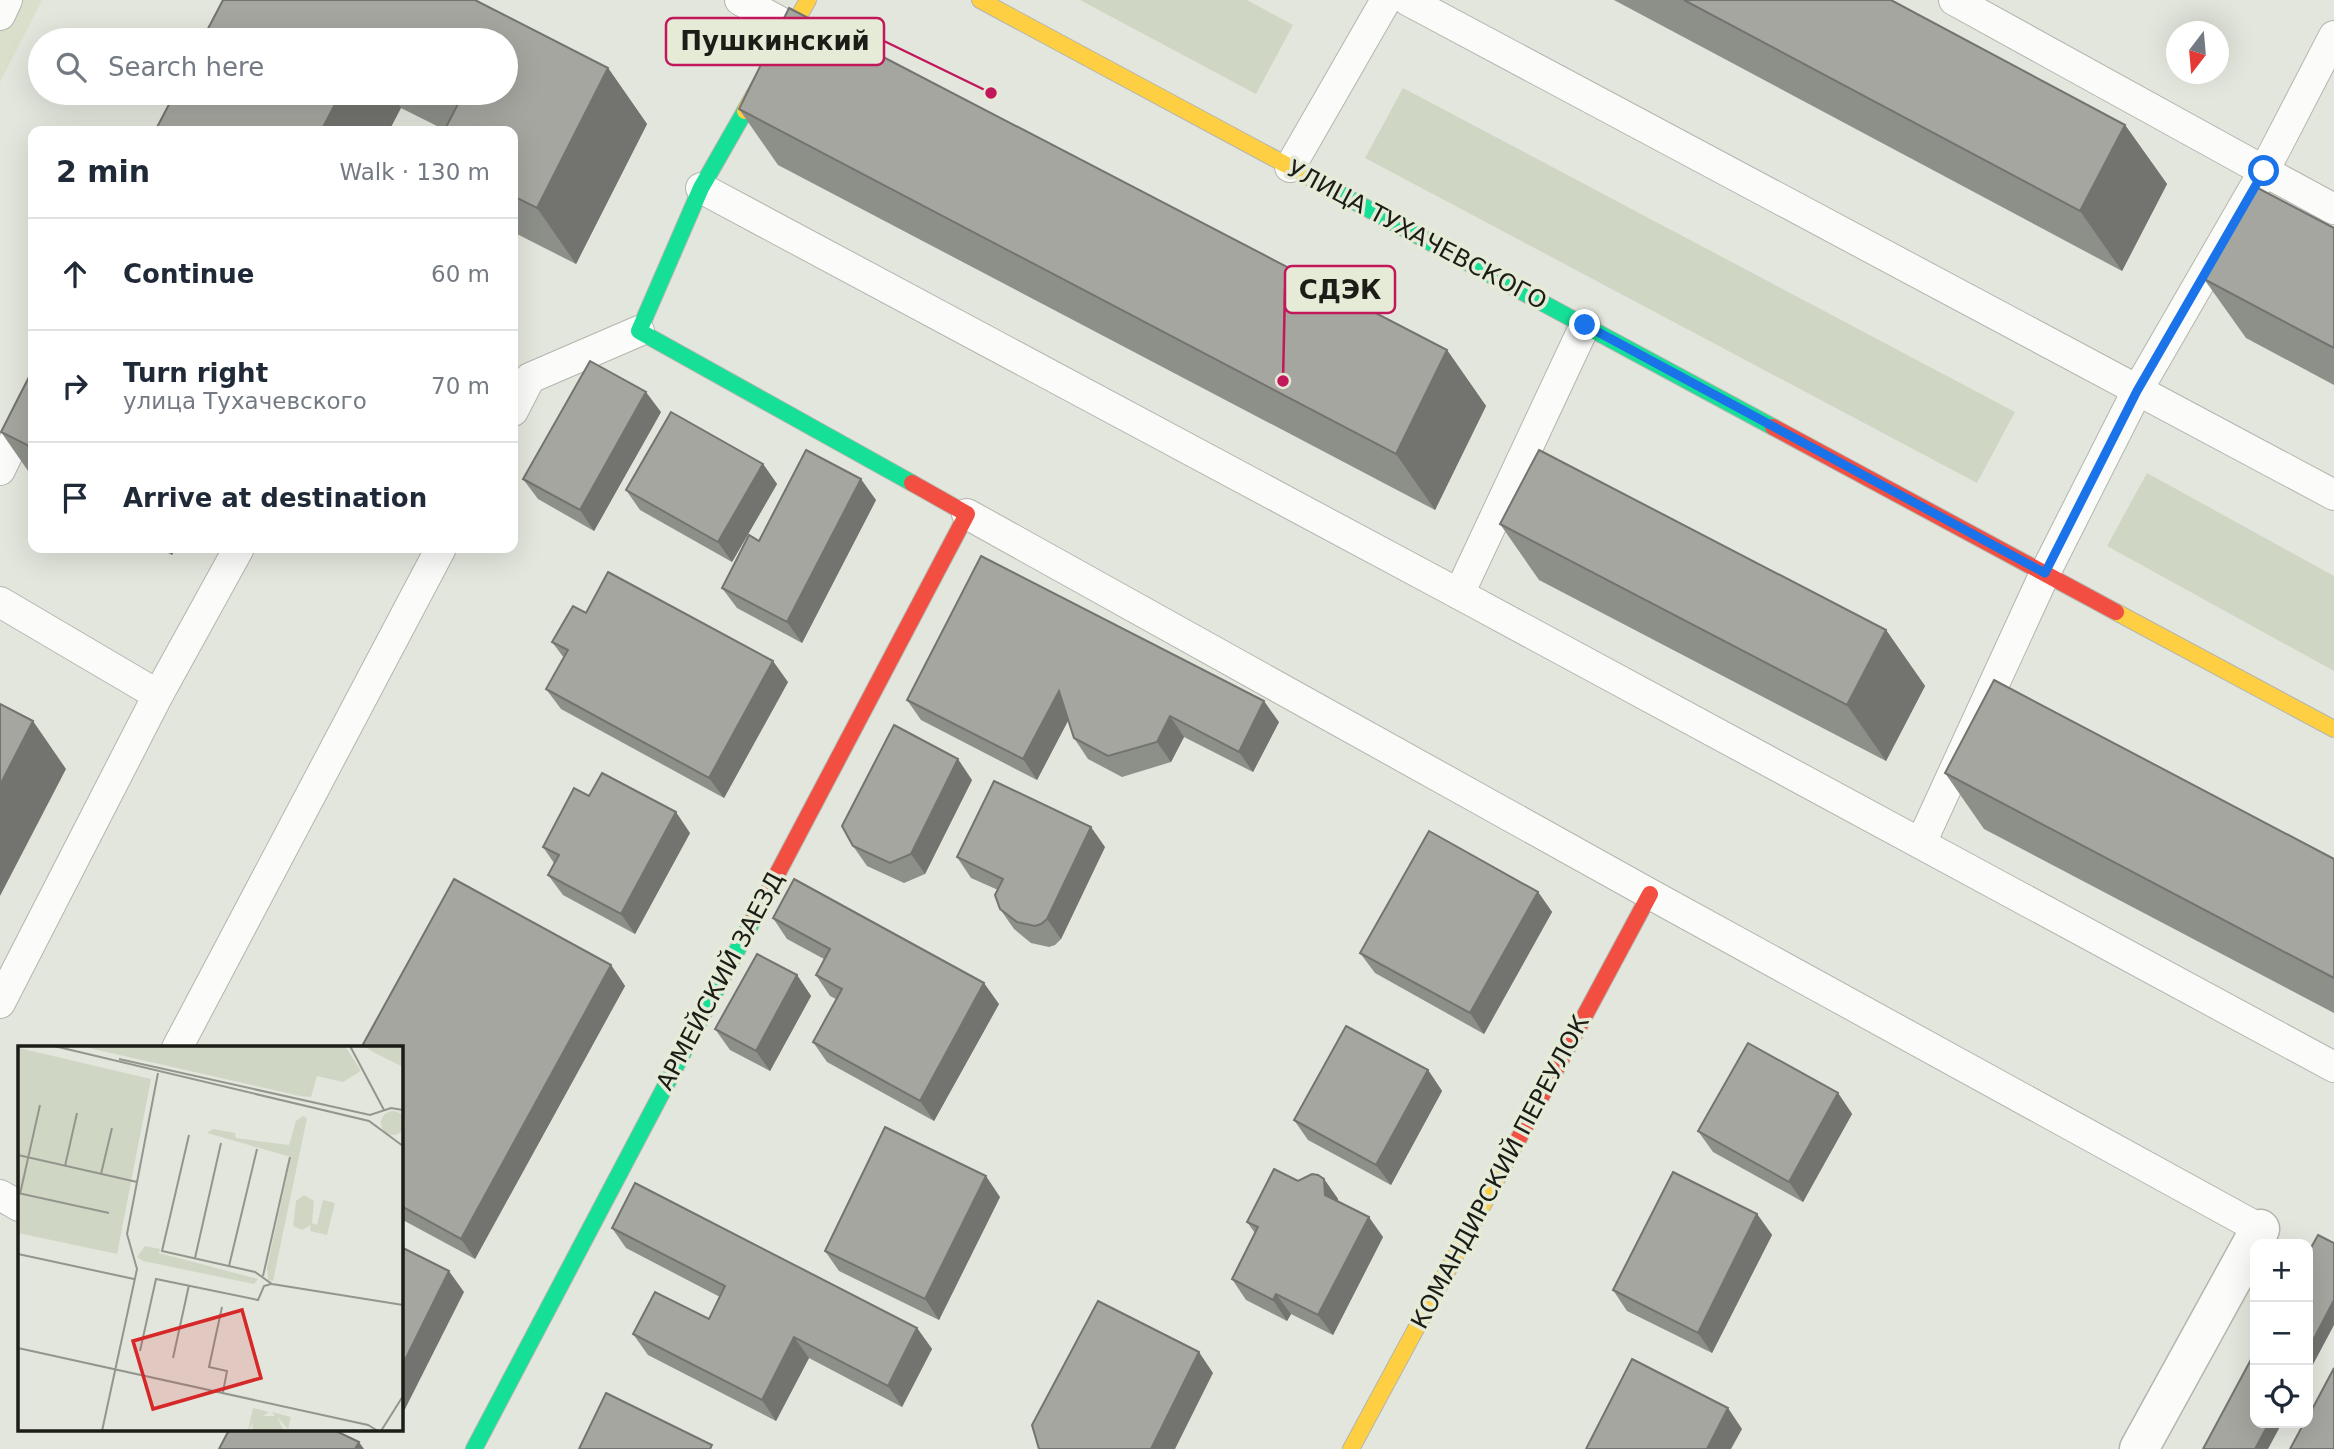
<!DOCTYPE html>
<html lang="en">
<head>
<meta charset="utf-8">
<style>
  body { margin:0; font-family:"DejaVu Sans",sans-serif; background:#f6f6f7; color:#1f2937 }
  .controls { position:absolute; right:21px; bottom:21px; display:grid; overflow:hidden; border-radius:14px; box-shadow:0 7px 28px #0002 }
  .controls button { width:63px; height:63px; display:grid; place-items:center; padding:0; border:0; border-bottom:2px solid #e0e1e3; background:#fff; color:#1f2937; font:35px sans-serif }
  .compass { position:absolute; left:2166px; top:21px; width:63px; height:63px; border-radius:50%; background:#fff; box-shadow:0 7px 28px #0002; rotate:196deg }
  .stop { position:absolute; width:21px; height:21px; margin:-16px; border:5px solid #1a73e8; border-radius:50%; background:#fff }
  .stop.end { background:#1a73e8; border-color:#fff; box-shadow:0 2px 7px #0008 }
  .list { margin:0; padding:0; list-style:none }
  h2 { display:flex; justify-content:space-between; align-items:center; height:91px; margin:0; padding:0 28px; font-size:30px }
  h2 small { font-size:23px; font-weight:400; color:#747a83 }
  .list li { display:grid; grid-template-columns:46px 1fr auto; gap:21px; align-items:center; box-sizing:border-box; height:112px; padding:0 28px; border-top:2px solid #e0e1e3 }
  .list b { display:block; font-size:26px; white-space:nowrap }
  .list p { margin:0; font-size:23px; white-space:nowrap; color:#747a83 }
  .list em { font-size:23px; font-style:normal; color:#747a83 }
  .icon { flex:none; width:38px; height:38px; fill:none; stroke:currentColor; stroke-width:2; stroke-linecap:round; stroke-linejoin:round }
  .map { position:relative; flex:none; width:2334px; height:1449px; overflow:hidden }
  .search { position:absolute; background:#fff; box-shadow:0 7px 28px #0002; left:28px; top:28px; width:490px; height:77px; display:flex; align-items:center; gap:18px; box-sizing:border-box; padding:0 24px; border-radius:38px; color:#747a83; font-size:26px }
  .panel { position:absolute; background:#fff; box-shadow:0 7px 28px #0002; left:28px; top:126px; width:490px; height:427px; border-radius:14px }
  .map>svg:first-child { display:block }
</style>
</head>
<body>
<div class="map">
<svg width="2334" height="1449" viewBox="0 0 2334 1449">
  <rect width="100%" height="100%" fill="#e3e6dc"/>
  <!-- built -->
  <path fill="#dadfcc" d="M 0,0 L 42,0 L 0,82 Z"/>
  <!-- green -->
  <g fill="#d0d6c4">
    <path d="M 1080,0 L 1247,0 L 1293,25 L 1256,94 Z"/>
    <path d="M 1403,88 L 2015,412 L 1977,483 L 1365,158 Z"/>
    <path d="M 2147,473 L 2334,576 L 2334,671 L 2107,546 Z"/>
  </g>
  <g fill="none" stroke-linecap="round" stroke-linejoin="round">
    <defs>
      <g id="lane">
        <path d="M 740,0 L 791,28"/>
        <path d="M 1407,0 L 2334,495"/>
        <path d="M 0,15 L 7,0"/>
        <path d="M 2334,36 L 2264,171 L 2334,209"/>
        <path d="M 1290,167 L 1386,0"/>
        <path d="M 701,188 L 1459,594 L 2334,1067"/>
        <path d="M 513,411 L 530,378 L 639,331"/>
        <path d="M 0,470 L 33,402"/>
        <path d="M 967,514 L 1650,894 L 2260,1229"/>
        <path d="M 1459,594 L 1585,325"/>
        <path d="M 0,602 L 158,695"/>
        <path d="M 1921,843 L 2045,573 L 2137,391 L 2264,171 L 1954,0"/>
        <path d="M 0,1003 L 158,695 L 239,548"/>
        <path d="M 177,1048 L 441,548"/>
        <path d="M 0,1195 L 19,1206"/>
      </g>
      <path id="street" d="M 2139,1449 L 2260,1229"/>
      <g id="fast">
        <path d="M 745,111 L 701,188 L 639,331 L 912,483"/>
        <path d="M 1320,183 L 1773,427"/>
        <path d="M 474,1449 L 753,920"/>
      </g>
      <g id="slow">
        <path d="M 980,0 L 1320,183"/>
        <path d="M 745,111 L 808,0"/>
        <path d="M 2116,612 L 2334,729"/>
        <path d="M 1351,1449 L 1519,1138"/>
      </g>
      <g id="jam">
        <path d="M 1773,427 L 2116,612"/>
        <path d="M 753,920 L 967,514 L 912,483"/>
        <path d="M 1519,1138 L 1650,894"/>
      </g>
    </defs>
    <!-- lane casing -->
    <use href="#lane" stroke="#b3b6ae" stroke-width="32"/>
    <!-- street casing -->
    <use href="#street" stroke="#b3b6ae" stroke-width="41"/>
    <!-- fast casing -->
    <use href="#fast" stroke="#b3b6ae" stroke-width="18"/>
    <!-- slow casing -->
    <use href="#slow" stroke="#b3b6ae" stroke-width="18"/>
    <!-- jam casing -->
    <use href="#jam" stroke="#b3b6ae" stroke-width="18"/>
    <!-- lane -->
    <use href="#lane" stroke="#fbfbfa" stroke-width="30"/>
    <!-- street -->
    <use href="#street" stroke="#fbfbfa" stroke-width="38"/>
    <!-- fast -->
    <use href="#fast" stroke="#16e098" stroke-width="16"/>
    <!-- slow -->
    <use href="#slow" stroke="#ffcf43" stroke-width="16"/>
    <!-- jam -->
    <use href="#jam" stroke="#f24e42" stroke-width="16"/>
  </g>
  <!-- wall -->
  <g fill="#8d8f89">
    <path d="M 1614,0 L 1891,0 L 2125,125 L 2167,184 L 2122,271 Z"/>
    <path d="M 608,68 L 647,124 L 576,264 L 513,232 L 513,131 L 445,130 L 401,108 L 175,93 L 506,93 Z"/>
    <path d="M 739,109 L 1447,350 L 1486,406 L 1435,510 L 778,165 Z"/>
    <path d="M 2334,228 L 2334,385 L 2246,338 L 2204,279 Z"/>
    <path d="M 33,369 L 33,478 L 1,432 Z"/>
    <path d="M 661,412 L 594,531 L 538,499 L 523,479 Z"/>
    <path d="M 763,464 L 777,484 L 732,562 L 640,510 L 626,490 Z"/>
    <path d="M 876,500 L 802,643 L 737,608 L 722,588 L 759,541 Z"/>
    <path d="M 1500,524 L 1886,630 L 1925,686 L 1886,761 L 1539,580 Z"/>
    <path d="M 158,548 L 176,548 L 172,555 Z"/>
    <path d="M 586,613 L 788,682 L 724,798 L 561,709 L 546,689 L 564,658 L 552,642 Z"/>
    <path d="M 907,700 L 1279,722 L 1253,772 L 1184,737 L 1171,762 L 1122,777 L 1088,759 L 1074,738 L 1068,721 L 1037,780 L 921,720 Z"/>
    <path d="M 1945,773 L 2334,859 L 2334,1013 L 1984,829 Z"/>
    <path d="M 972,780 L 925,874 L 904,883 L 867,866 L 853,846 Z"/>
    <path d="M 589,796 L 690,833 L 635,934 L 563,895 L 548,875 L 554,863 L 543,847 Z"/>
    <path d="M 1105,847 L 1061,939 L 1055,945 L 1049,947 L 1031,943 L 1014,929 L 1000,909 L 998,890 L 971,878 L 957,857 Z"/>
    <path d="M 1538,892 L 1552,912 L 1484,1034 L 1375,973 L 1360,953 Z"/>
    <path d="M 773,918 L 999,1004 L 934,1121 L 827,1062 L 813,1042 L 836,999 L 830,996 L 816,975 L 824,959 L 787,939 Z"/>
    <path d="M 611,965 L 625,986 L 475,1259 L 401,1219 L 401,1048 Z"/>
    <path d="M 797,975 L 811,996 L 770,1071 L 730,1050 L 715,1029 Z"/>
    <path d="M 1428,1070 L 1442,1091 L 1391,1185 L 1308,1140 L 1294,1120 Z"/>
    <path d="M 1838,1093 L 1852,1114 L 1803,1202 L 1713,1152 L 1698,1131 Z"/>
    <path d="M 1324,1179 L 1338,1199 L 1338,1202 L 1383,1237 L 1333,1335 L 1291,1314 L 1287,1321 L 1246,1300 L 1232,1279 L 1255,1233 L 1247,1222 Z"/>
    <path d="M 1000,1197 L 939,1320 L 839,1271 L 825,1251 Z"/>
    <path d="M 1757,1214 L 1772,1235 L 1712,1353 L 1627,1311 L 1613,1290 Z"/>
    <path d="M 612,1228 L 917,1328 L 932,1349 L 902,1407 L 809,1358 L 776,1421 L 648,1355 L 633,1334 L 709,1319 L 720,1297 L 626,1248 Z"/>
  </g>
  <!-- shaded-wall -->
  <g fill="#73746f">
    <path d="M 608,68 L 647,124 L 576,264 L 537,208 Z"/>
    <path d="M 341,93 L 391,93 L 401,108 L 389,131 L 321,131 Z"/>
    <path d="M 2125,125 L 2167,184 L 2122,271 L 2080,211 Z"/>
    <path d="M 1447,350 L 1486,406 L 1435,510 L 1396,454 Z"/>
    <path d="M 646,392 L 661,412 L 594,531 L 580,510 Z"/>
    <path d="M 763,464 L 777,484 L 732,562 L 718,542 Z"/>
    <path d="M 861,479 L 876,500 L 802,643 L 787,622 Z"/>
    <path d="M 167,548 L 176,548 L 172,555 Z"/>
    <path d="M 1886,630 L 1925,686 L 1886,761 L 1847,705 Z"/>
    <path d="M 773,661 L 788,682 L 724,798 L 709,778 Z"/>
    <path d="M 1059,691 L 1073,711 L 1037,780 L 1023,759 Z"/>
    <path d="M 1264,701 L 1279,722 L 1253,772 L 1239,752 Z"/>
    <path d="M 1170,716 L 1184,737 L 1171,762 L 1157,742 Z"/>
    <path d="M 33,721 L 66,769 L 0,896 L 0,785 Z"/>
    <path d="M 958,759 L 972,780 L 925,874 L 911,854 Z"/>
    <path d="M 676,812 L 690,833 L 635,934 L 621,914 Z"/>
    <path d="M 1091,827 L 1105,847 L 1061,939 L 1047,919 Z"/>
    <path d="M 1538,892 L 1552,912 L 1484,1034 L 1470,1013 Z"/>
    <path d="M 611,965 L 625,986 L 475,1259 L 461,1239 Z"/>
    <path d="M 797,975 L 811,996 L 770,1071 L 756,1051 Z"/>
    <path d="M 984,983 L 999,1004 L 934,1121 L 920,1101 Z"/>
    <path d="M 1428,1070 L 1442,1091 L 1391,1185 L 1376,1165 Z"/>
    <path d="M 1838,1093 L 1852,1114 L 1803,1202 L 1789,1182 Z"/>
    <path d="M 986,1176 L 1000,1197 L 939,1320 L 925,1299 Z"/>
    <path d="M 1324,1179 L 1338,1199 L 1339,1215 L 1325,1195 Z"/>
    <path d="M 1757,1214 L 1772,1235 L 1712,1353 L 1698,1333 Z"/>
    <path d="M 1369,1217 L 1383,1237 L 1333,1335 L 1318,1315 Z"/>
    <path d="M 449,1271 L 464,1292 L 401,1417 L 401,1368 Z"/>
    <path d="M 1276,1294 L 1291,1314 L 1287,1321 L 1273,1300 Z"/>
    <path d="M 2334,1300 L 2334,1325 L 2308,1374 L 2308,1350 Z"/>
    <path d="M 917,1328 L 932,1349 L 902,1407 L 888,1386 Z"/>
    <path d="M 794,1337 L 809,1358 L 776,1421 L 762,1400 Z"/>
    <path d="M 1199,1352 L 1213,1373 L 1175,1449 L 1151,1449 Z"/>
    <path d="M 1728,1408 L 1742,1429 L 1731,1449 L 1707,1449 Z"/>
    <path d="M 2269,1423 L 2282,1423 L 2268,1449 L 2255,1449 Z"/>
    <path d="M 359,1442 L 364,1449 L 355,1449 Z"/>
  </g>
  <!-- building -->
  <g fill="#a4a69f" stroke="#73746f" stroke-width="2">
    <path d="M 223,0 L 475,0 L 608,68 L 537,208 L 513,196 L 513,131 L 444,131 L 459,102 L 442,93 L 506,93 L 506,40 L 202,40 Z"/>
    <path d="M 1684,0 L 1891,0 L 2125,125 L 2080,211 Z"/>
    <path d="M 789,8 L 1447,350 L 1396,454 L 739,109 Z"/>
    <path d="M 175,93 L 341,93 L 321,131 L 155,131 Z"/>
    <path d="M 2254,186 L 2334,228 L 2334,348 L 2204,279 Z"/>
    <path d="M 590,361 L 646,392 L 580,510 L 523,479 Z"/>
    <path d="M 33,369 L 33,448 L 1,432 Z"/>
    <path d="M 671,412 L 763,464 L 718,542 L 626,490 Z"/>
    <path d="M 806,450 L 861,479 L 787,622 L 722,588 L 749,535 L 759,541 Z"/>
    <path d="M 1539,450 L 1886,630 L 1847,705 L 1500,524 Z"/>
    <path d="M 981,556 L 1264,701 L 1239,752 L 1170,716 L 1157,742 L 1108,756 L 1074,738 L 1059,691 L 1023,759 L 907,700 Z"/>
    <path d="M 608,572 L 773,661 L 709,778 L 546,689 L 568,650 L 552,642 L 573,606 L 586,613 Z"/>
    <path d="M 1994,680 L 2334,859 L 2334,978 L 1945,773 Z"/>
    <path d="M 0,704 L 33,721 L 0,785 Z"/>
    <path d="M 894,725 L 958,759 L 911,854 L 890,863 L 853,846 L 842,826 Z"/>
    <path d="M 602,773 L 676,812 L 621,914 L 548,875 L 559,855 L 543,847 L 574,788 L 589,796 Z"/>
    <path d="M 994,781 L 1091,827 L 1047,919 L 1041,924 L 1035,926 L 1017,922 L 1000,909 L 995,895 L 1003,879 L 957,857 Z"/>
    <path d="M 1429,831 L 1538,892 L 1470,1013 L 1360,953 Z"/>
    <path d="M 454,879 L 611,965 L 461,1239 L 401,1206 L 401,1048 L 361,1048 Z"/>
    <path d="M 794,879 L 984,983 L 920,1101 L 813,1042 L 842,989 L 816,975 L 830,949 L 773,918 Z"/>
    <path d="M 757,954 L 797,975 L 756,1051 L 715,1029 Z"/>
    <path d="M 1346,1026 L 1428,1070 L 1376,1165 L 1294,1120 Z"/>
    <path d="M 1748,1043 L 1838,1093 L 1789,1182 L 1698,1131 Z"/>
    <path d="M 885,1127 L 986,1176 L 925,1299 L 825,1251 Z"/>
    <path d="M 1274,1169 L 1298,1181 L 1312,1174 L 1318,1175 L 1324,1179 L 1325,1195 L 1369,1217 L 1318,1315 L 1276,1294 L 1273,1300 L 1232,1279 L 1258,1227 L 1247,1222 Z"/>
    <path d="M 1673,1172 L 1757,1214 L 1698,1333 L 1613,1290 Z"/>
    <path d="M 635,1183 L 917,1328 L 888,1386 L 794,1337 L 762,1400 L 633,1334 L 655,1292 L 709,1319 L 725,1286 L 612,1228 Z"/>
    <path d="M 2318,1235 L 2334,1243 L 2334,1300 L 2308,1350 L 2308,1253 Z"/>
    <path d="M 401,1247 L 449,1271 L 401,1368 Z"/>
    <path d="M 1098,1301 L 1199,1352 L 1151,1449 L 1039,1449 L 1032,1425 Z"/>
    <path d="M 2255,1352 L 2255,1423 L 2269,1423 L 2255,1449 L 2203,1449 Z"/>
    <path d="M 1632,1359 L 1728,1408 L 1707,1449 L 1586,1449 Z"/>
    <path d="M 2334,1368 L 2334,1449 L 2290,1449 L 2304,1423 L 2308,1423 L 2308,1417 Z"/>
    <path d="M 606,1393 L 712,1445 L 710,1449 L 579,1449 Z"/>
    <path d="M 229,1430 L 334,1430 L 359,1442 L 355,1449 L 219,1449 Z"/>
  </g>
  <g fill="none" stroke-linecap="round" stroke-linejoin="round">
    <!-- route -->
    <path stroke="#1a73e8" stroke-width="9" d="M 1585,325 L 2045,573 L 2137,391 L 2264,171"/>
  </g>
  <g text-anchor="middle" stroke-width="7" stroke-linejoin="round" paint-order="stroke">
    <!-- street labels -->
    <g font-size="24" fill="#1b1d16" stroke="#e5ebd7">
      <text transform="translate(1417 235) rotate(28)" y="8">УЛИЦА ТУХАЧЕВСКОГО</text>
      <text transform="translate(720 981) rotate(-62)" y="8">АРМЕЙСКИЙ ЗАЕЗД</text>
      <text transform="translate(1500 1172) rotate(-62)" y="8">КОМАНДИРСКИЙ ПЕРЕУЛОК</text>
    </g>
  </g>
  <!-- overview -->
  <g transform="translate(18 1046)">
    <rect width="385" height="385" fill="#e3e6dc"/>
    <path d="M 62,0 L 327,0 L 343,25 L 325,36 L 299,30 L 293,51 L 282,50 ZM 346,0 L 385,0 L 385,21 L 355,6 ZM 1,2 L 133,33 L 99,208 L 0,187 ZM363 77a12 12 0 1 1 24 0a12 12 0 1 1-24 0ZM 285,70 L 289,72 L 255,235 L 250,234 L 249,221 L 273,111 L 189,87 L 195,83 L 217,87 L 218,92 L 271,99 L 278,75 ZM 286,149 L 296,155 L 294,177 L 299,179 L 305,154 L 317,157 L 309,189 L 292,185 L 293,179 L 284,184 L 275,180 L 278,155 ZM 127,200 L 142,203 L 141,207 L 240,233 L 236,238 L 125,215 L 119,211 ZM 235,362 L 251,366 L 245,370 L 257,370 L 254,366 L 273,371 L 270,383 L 259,371 L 266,385 L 234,385 L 235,377 L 230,385 Z" fill="#d0d6c4"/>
    <path fill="none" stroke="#93968d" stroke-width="2" d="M 36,0 L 351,75 L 385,100M 332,0 L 366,64M 101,13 L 352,69 L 373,62 L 385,64M 171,89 L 144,205 L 237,226 L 254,238 L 385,259M 0,109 L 119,136M 47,120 L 59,67M 83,128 L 94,82M 0,147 L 91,167M 2,148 L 22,59M 0,208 L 116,233M 177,212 L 203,97M 211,220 L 239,103M 245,230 L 272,111M 204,261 L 191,321 L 209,325 L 205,346M 0,302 L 350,379 L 360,385M 122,305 L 138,233 L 240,254 L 246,240 L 253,238M 155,312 L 171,239M 84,385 L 119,223 L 109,188 L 140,27M 363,385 L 385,350"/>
    <path fill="#d62828" fill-opacity="0.15" stroke="#d62828" stroke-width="3.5" d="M 224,264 L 243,332 L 135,363 L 115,295 Z"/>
    <rect width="385" height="385" fill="none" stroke="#1b1d16" stroke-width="3.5"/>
  </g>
  <!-- callouts -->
  <path fill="none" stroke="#c2185b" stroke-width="2.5" d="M991 93L884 41M1283 381L1285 289"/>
  <g fill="#c2185b" stroke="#e5ebd7" stroke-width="2.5">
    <circle cx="991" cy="93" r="7"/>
    <circle cx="1283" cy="381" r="7"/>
  </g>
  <g fill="#e5ebd7" stroke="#c2185b" stroke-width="2.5">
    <rect x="666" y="18" width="218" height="47" rx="7"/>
    <rect x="1285" y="266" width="110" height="47" rx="7"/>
  </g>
  <g font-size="26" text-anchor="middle" font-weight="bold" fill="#1b1d16">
    <text x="775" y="50">Пушкинский</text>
    <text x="1340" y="299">СДЭК</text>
  </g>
</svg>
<div class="controls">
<button>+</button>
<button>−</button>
<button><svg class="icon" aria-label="locate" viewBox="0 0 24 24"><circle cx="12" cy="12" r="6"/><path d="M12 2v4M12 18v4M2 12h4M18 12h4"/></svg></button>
</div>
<svg class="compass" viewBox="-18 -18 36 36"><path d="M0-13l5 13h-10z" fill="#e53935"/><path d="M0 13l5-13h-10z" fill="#747a83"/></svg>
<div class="stop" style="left:2264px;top:171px"></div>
<div class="stop end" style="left:1585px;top:325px"></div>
<div class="search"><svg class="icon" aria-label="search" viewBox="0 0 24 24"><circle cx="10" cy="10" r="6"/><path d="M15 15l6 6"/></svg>Search here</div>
<section class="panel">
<h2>2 min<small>Walk · 130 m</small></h2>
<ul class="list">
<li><svg class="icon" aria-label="ahead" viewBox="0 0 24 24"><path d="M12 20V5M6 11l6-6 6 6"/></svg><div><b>Continue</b></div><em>60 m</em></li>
<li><svg class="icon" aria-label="right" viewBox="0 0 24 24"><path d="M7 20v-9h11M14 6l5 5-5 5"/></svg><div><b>Turn right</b><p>улица Тухачевского</p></div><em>70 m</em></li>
<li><svg class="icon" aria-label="arrive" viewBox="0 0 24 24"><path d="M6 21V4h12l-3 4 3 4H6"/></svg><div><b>Arrive at destination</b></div></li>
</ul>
</section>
</div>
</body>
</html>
